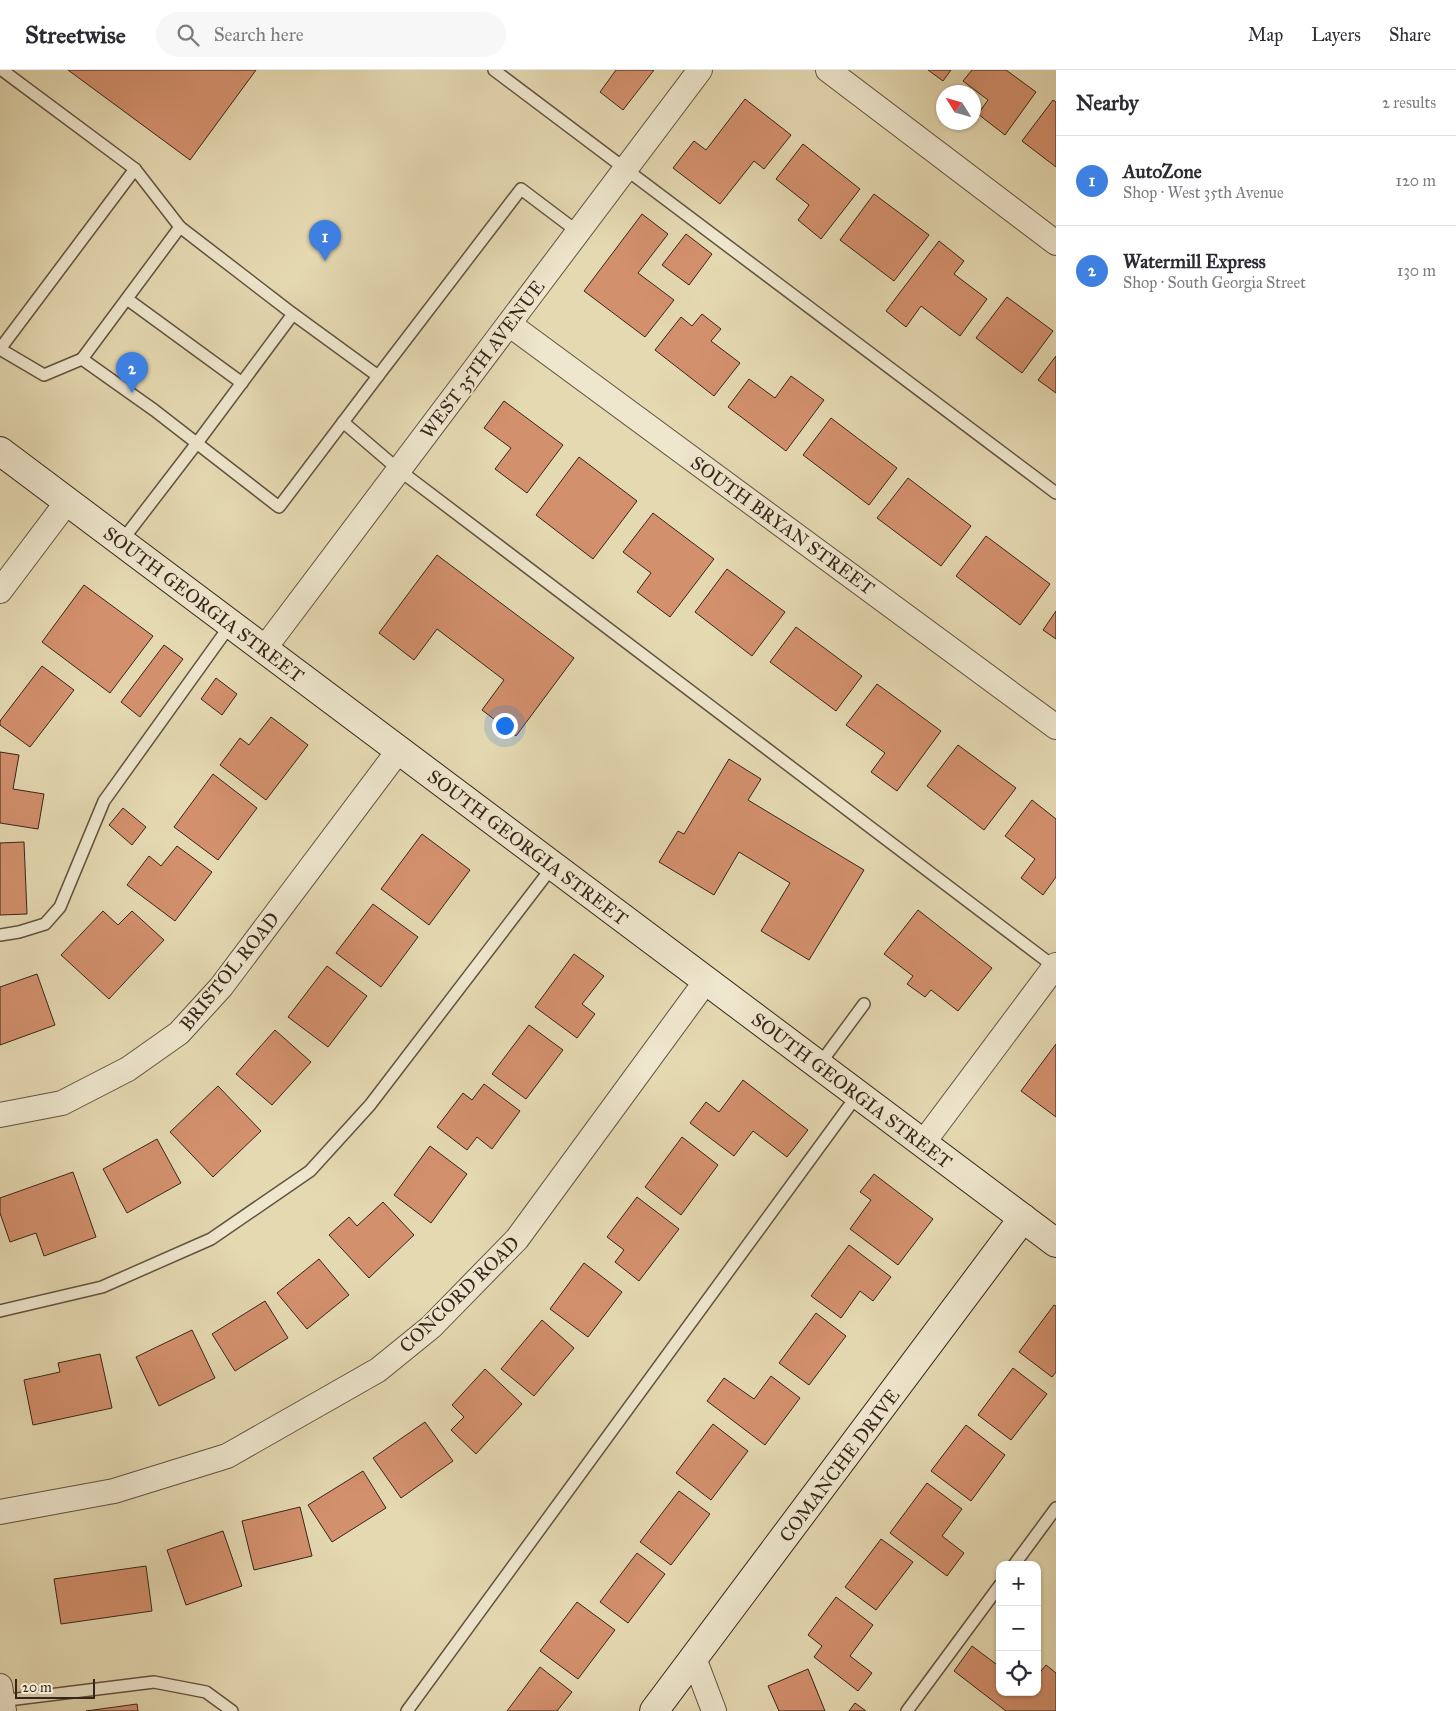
<!DOCTYPE html>
<html lang="en">
<head>
<meta charset="utf-8">
<style>
  body { margin:0; font-family:"IM FELL Great Primer",serif; background:#f7f7f7; color:#2b2b33 }
  .controls { position:absolute; right:15px; bottom:15px; display:grid; overflow:hidden; border-radius:10px; box-shadow:0 1px 4px #0004 }
  .controls button { width:45px; height:45px; display:grid; place-items:center; padding:0; border:0; border-bottom:1px solid #e1e1e2; background:#fff; color:#2b2b33; font:25px sans-serif }
  .compass { position:absolute; left:936px; top:15px; width:45px; height:45px; border-radius:50%; background:#fff; box-shadow:0 1px 4px #0004; rotate:307deg }
  .scale { position:absolute; left:15px; bottom:12px; width:80px; box-sizing:border-box; padding-left:5px; border:2px solid #38251a; border-top:0; font-size:14px; line-height:18px; white-space:nowrap; color:#38251a; -webkit-text-stroke:4px #eee6cd; paint-order:stroke }
  .you { position:absolute; left:504px; top:655px; width:18px; height:18px; margin:-12px; border:4px solid #fff; border-radius:50%; background:#1a73e8; box-shadow:0 0 0 8px #1a73e833 }
  .badge { display:grid; place-items:center; width:32px; height:32px; border-radius:50%; background:#0f766e; color:#fff; font-size:16px; font-weight:700 }
  .pin { position:absolute; translate:-50% -41px; filter:drop-shadow(0 1px 2px #0008) }
  .pin::after { content:''; position:absolute; top:26px; width:18px; height:15px; background:inherit; clip-path:polygon(0 0,100% 0,50% 100%) }
  .list { margin:0; padding:0; list-style:none }
  h2 { display:flex; justify-content:space-between; align-items:center; height:65px; margin:0; padding:0 20px; font-size:21px }
  h2 small { font-size:16px; font-weight:400; color:#7c7c81 }
  .list li { display:grid; grid-template-columns:32px 1fr auto; gap:15px; align-items:center; box-sizing:border-box; height:90px; padding:0 20px; border-top:1px solid #e1e1e2 }
  .list b { display:block; font-size:19px; white-space:nowrap }
  .list p { margin:0; font-size:16px; white-space:nowrap; color:#7c7c81 }
  .list em { font-size:16px; font-style:normal; color:#7c7c81 }
  .icon { flex:none; width:28px; height:28px; fill:none; stroke:currentColor; stroke-width:2; stroke-linecap:round; stroke-linejoin:round }
  .map { position:relative; flex:none; width:1056px; height:1641px; overflow:hidden }
  header { display:flex; align-items:center; gap:30px; box-sizing:border-box; height:70px; padding:0 25px; background:#fff; border-bottom:1px solid #e1e1e2 }
  header strong { font-size:24px }
  nav { display:flex; gap:28px; margin-inline-start:auto; font-size:18px }
  .search { width:350px; height:45px; background:#f7f7f7; display:flex; align-items:center; gap:12px; box-sizing:border-box; padding:0 18px; border-radius:28px; color:#7c7c81; font-size:19px }
  main { display:flex }
  aside { flex:1; background:#fff }
  .map>svg:first-child { display:block }
</style>
</head>
<body>
<header>
<strong>Streetwise</strong>
<div class="search"><svg class="icon" aria-label="search" viewBox="0 0 24 24"><circle cx="10" cy="10" r="6"/><path d="M15 15l6 6"/></svg>Search here</div>
<nav><a>Map</a><a>Layers</a><a>Share</a></nav>
</header>
<main>
<div class="map">
<svg width="1056" height="1641" viewBox="0 0 1056 1641">
  <rect width="100%" height="100%" fill="#e5d9b2"/>
  <filter id="stains"><feTurbulence type="fractalNoise" baseFrequency=".004" numOctaves="4"/><feColorMatrix values="0 0 0 0 .2 0 0 0 0 .09 0 0 0 0 .02 0 0 0 .5 -.17"/></filter>
  <radialGradient id="worn" r=".72"><stop offset=".6" stop-color="#630" stop-opacity="0"/><stop offset="1" stop-color="#630" stop-opacity=".3"/></radialGradient>
  <!-- building -->
  <g fill="#d3906d" stroke="#38251a">
    <path d="M 68,0 L 256,0 L 190,90 Z"/>
    <path d="M 616,0 L 654,0 L 623,40 L 600,22 Z"/>
    <path d="M 928,0 L 951,0 L 943,11 Z"/>
    <path d="M 972,0 L 1006,0 L 1036,22 L 1005,65 L 978,44 L 988,30 L 963,11 Z"/>
    <path d="M 745,29 L 791,65 L 764,99 L 754,91 L 720,134 L 673,98 L 694,71 L 706,80 Z"/>
    <path d="M 1053,30 L 1056,32 L 1056,97 L 1022,71 Z"/>
    <path d="M 803,74 L 860,119 L 821,169 L 798,150 L 809,135 L 776,109 Z"/>
    <path d="M 874,124 L 929,165 L 894,211 L 840,170 Z"/>
    <path d="M 642,144 L 668,164 L 638,203 L 674,230 L 645,267 L 584,221 Z"/>
    <path d="M 686,164 L 712,184 L 689,215 L 662,195 Z"/>
    <path d="M 939,171 L 964,191 L 954,204 L 987,229 L 960,266 L 921,236 L 906,257 L 886,241 Z"/>
    <path d="M 1007,227 L 1053,261 L 1022,303 L 976,268 Z"/>
    <path d="M 702,244 L 721,259 L 711,271 L 740,293 L 714,326 L 655,280 L 681,247 L 692,256 Z"/>
    <path d="M 1056,286 L 1056,323 L 1038,310 Z"/>
    <path d="M 791,306 L 824,330 L 786,381 L 728,337 L 749,309 L 775,328 Z"/>
    <path d="M 504,331 L 563,375 L 527,423 L 495,399 L 511,378 L 484,358 Z"/>
    <path d="M 831,348 L 897,398 L 869,435 L 803,385 Z"/>
    <path d="M 579,387 L 637,431 L 593,489 L 536,445 Z"/>
    <path d="M 908,408 L 971,456 L 941,496 L 877,448 Z"/>
    <path d="M 653,443 L 714,489 L 670,547 L 637,522 L 651,503 L 623,482 Z"/>
    <path d="M 986,466 L 1050,514 L 1020,555 L 956,506 Z"/>
    <path d="M 437,485 L 574,588 L 516,666 L 482,640 L 504,610 L 437,559 L 414,590 L 379,563 Z"/>
    <path d="M 727,499 L 785,542 L 752,586 L 695,542 Z"/>
    <path d="M 84,515 L 153,566 L 110,623 L 42,572 Z"/>
    <path d="M 1056,541 L 1056,569 L 1043,560 Z"/>
    <path d="M 796,557 L 862,606 L 836,641 L 770,592 Z"/>
    <path d="M 164,575 L 183,589 L 140,647 L 121,632 Z"/>
    <path d="M 42,596 L 74,620 L 30,677 L 0,655 L 0,651 Z"/>
    <path d="M 216,608 L 237,624 L 222,645 L 201,629 Z"/>
    <path d="M 877,614 L 941,661 L 897,721 L 871,702 L 885,683 L 846,655 Z"/>
    <path d="M 271,647 L 308,675 L 266,730 L 220,695 L 240,668 L 249,675 Z"/>
    <path d="M 958,675 L 1016,718 L 984,760 L 927,716 Z"/>
    <path d="M 0,682 L 19,685 L 13,719 L 44,724 L 38,759 L 0,753 Z"/>
    <path d="M 729,689 L 761,709 L 748,730 L 864,800 L 809,890 L 761,861 L 790,813 L 739,782 L 714,825 L 659,792 L 678,761 L 684,764 Z"/>
    <path d="M 213,704 L 257,738 L 218,790 L 174,757 Z"/>
    <path d="M 1032,730 L 1056,749 L 1056,807 L 1043,825 L 1021,808 L 1035,789 L 1005,766 Z"/>
    <path d="M 123,738 L 146,757 L 132,775 L 109,755 Z"/>
    <path d="M 422,764 L 470,800 L 429,855 L 381,819 Z"/>
    <path d="M 24,772 L 27,844 L 0,845 L 0,773 Z"/>
    <path d="M 177,776 L 212,802 L 175,851 L 127,815 L 149,786 L 161,796 Z"/>
    <path d="M 373,834 L 418,867 L 381,917 L 336,883 Z"/>
    <path d="M 918,840 L 992,898 L 958,941 L 931,920 L 925,927 L 907,914 L 913,906 L 884,884 Z"/>
    <path d="M 103,841 L 118,855 L 132,841 L 164,870 L 109,929 L 61,885 Z"/>
    <path d="M 574,884 L 604,906 L 582,934 L 595,944 L 577,968 L 535,937 Z"/>
    <path d="M 327,896 L 367,926 L 328,977 L 288,947 Z"/>
    <path d="M 37,904 L 55,955 L 0,975 L 0,917 Z"/>
    <path d="M 529,955 L 563,980 L 526,1029 L 492,1004 Z"/>
    <path d="M 275,960 L 311,992 L 272,1035 L 236,1004 Z"/>
    <path d="M 1056,974 L 1056,1047 L 1021,1021 Z"/>
    <path d="M 743,1010 L 808,1060 L 787,1087 L 753,1061 L 734,1086 L 690,1053 L 706,1032 L 719,1042 Z"/>
    <path d="M 484,1014 L 520,1041 L 492,1079 L 477,1067 L 467,1080 L 437,1057 L 463,1023 L 472,1030 Z"/>
    <path d="M 218,1016 L 261,1061 L 213,1107 L 170,1062 Z"/>
    <path d="M 682,1067 L 718,1095 L 681,1145 L 645,1117 Z"/>
    <path d="M 157,1069 L 181,1113 L 127,1143 L 103,1099 Z"/>
    <path d="M 430,1076 L 467,1104 L 431,1153 L 394,1125 Z"/>
    <path d="M 73,1102 L 96,1167 L 44,1186 L 36,1163 L 10,1172 L 0,1143 L 0,1128 Z"/>
    <path d="M 874,1104 L 933,1149 L 898,1195 L 850,1159 L 871,1130 L 860,1122 Z"/>
    <path d="M 637,1127 L 679,1159 L 639,1211 L 615,1192 L 624,1180 L 607,1167 Z"/>
    <path d="M 383,1132 L 414,1165 L 369,1208 L 329,1165 L 349,1147 L 357,1156 Z"/>
    <path d="M 849,1175 L 891,1207 L 873,1231 L 860,1221 L 841,1248 L 811,1226 Z"/>
    <path d="M 319,1189 L 349,1225 L 307,1259 L 277,1223 Z"/>
    <path d="M 584,1193 L 622,1222 L 588,1267 L 550,1239 Z"/>
    <path d="M 265,1231 L 288,1268 L 235,1301 L 212,1264 Z"/>
    <path d="M 1054,1235 L 1056,1236 L 1056,1302 L 1052,1307 L 1019,1282 Z"/>
    <path d="M 816,1243 L 846,1266 L 809,1315 L 779,1293 Z"/>
    <path d="M 542,1250 L 574,1278 L 534,1326 L 501,1299 Z"/>
    <path d="M 192,1260 L 215,1308 L 159,1336 L 136,1287 Z"/>
    <path d="M 100,1284 L 112,1338 L 33,1355 L 24,1310 L 60,1302 L 58,1293 Z"/>
    <path d="M 1013,1298 L 1047,1324 L 1011,1370 L 978,1345 Z"/>
    <path d="M 485,1299 L 522,1334 L 476,1384 L 451,1360 L 464,1347 L 452,1335 Z"/>
    <path d="M 771,1306 L 800,1328 L 765,1375 L 707,1331 L 724,1308 L 754,1329 Z"/>
    <path d="M 425,1352 L 453,1391 L 401,1428 L 373,1388 Z"/>
    <path d="M 713,1354 L 748,1381 L 711,1430 L 676,1403 Z"/>
    <path d="M 966,1355 L 1005,1385 L 971,1431 L 931,1401 Z"/>
    <path d="M 363,1401 L 386,1438 L 332,1472 L 308,1435 Z"/>
    <path d="M 927,1413 L 962,1439 L 942,1466 L 964,1483 L 947,1506 L 890,1463 Z"/>
    <path d="M 679,1421 L 710,1444 L 671,1495 L 640,1472 Z"/>
    <path d="M 300,1437 L 312,1486 L 254,1500 L 242,1451 Z"/>
    <path d="M 223,1461 L 242,1516 L 186,1535 L 167,1480 Z"/>
    <path d="M 881,1469 L 913,1492 L 876,1540 L 845,1517 Z"/>
    <path d="M 637,1483 L 665,1504 L 628,1553 L 600,1532 Z"/>
    <path d="M 146,1496 L 152,1541 L 61,1554 L 54,1509 Z"/>
    <path d="M 836,1527 L 873,1555 L 850,1586 L 872,1603 L 858,1621 L 814,1587 L 822,1576 L 808,1565 Z"/>
    <path d="M 577,1532 L 615,1560 L 578,1609 L 540,1581 Z"/>
    <path d="M 972,1576 L 1000,1597 L 1000,1622 L 1037,1622 L 1037,1606 L 1046,1595 L 1056,1603 L 1056,1641 L 1006,1641 L 954,1601 Z"/>
    <path d="M 540,1597 L 572,1622 L 557,1641 L 507,1641 Z"/>
    <path d="M 808,1599 L 825,1641 L 779,1641 L 768,1616 Z"/>
    <path d="M 855,1633 L 866,1641 L 849,1641 Z"/>
    <path d="M 137,1634 L 138,1641 L 86,1641 Z"/>
  </g>
  <g fill="none" stroke-linecap="round" stroke-linejoin="round">
    <defs>
      <g id="lane">
        <path d="M 2,0 L 135,99 L 180,157 L 293,244 L 197,373 L 121,472"/>
        <path d="M 494,0 L 1056,423"/>
        <path d="M 180,157 L 82,289 L 154,340 L 279,437 L 378,306 L 293,244"/>
        <path d="M 127,229 L 242,313"/>
        <path d="M 0,279 L 135,99"/>
        <path d="M 0,279 L 44,305 L 82,289"/>
        <path d="M 378,306 L 521,119 L 578,162"/>
        <path d="M 343,352 L 399,400 L 1056,898"/>
        <path d="M 0,865 L 19,862 L 45,854 L 60,837 L 104,731 L 231,554"/>
        <path d="M 819,995 L 864,934"/>
        <path d="M 0,1241 L 102,1217 L 211,1169 L 310,1101 L 370,1035 L 553,796"/>
        <path d="M 1014,1495 L 1056,1438"/>
        <path d="M 0,1631 L 154,1612 L 206,1622 L 232,1641"/>
        <path d="M 407,1641 L 858,1024"/>
        <path d="M 907,1641 L 1000,1515"/>
      </g>
      <g id="street">
        <path d="M 828,0 L 1056,173"/>
        <path d="M 509,254 L 1056,657"/>
        <path d="M 0,521 L 67,432"/>
        <path d="M 264,579 L 700,0"/>
        <path d="M 0,1045 L 62,1033 L 128,999 L 179,963 L 221,917 L 399,680"/>
        <path d="M 923,1073 L 1056,895"/>
        <path d="M 0,1442 L 114,1421 L 227,1386 L 378,1300 L 431,1257 L 517,1169 L 706,911"/>
        <path d="M 694,1588 L 714,1641"/>
        <path d="M 0,1616 L 4,1641"/>
      </g>
      <g id="secondary">
        <path d="M 0,381 L 1056,1173"/>
        <path d="M 654,1641 L 1023,1148"/>
      </g>
    </defs>
    <!-- lane casing -->
    <use href="#lane" stroke="#635240" stroke-width="14"/>
    <!-- street casing -->
    <use href="#street" stroke="#635240" stroke-width="26"/>
    <!-- secondary casing -->
    <use href="#secondary" stroke="#38251a" stroke-width="30"/>
    <!-- lane -->
    <use href="#lane" stroke="#eee6cd" stroke-width="11"/>
    <!-- street -->
    <use href="#street" stroke="#eee6cd" stroke-width="24"/>
    <!-- secondary -->
    <use href="#secondary" stroke="#eee6cd" stroke-width="28"/>
  </g>
  <g text-anchor="middle" stroke-width="4" stroke-linejoin="round" paint-order="stroke">
    <!-- street labels -->
    <g font-size="19" fill="#38251a" stroke="#eee6cd">
      <text transform="translate(482 289) rotate(-53)" y="7">WEST 35TH AVENUE</text>
      <text transform="translate(783 455) rotate(36)" y="7">SOUTH BRYAN STREET</text>
      <text transform="translate(204 534) rotate(37)" y="7">SOUTH GEORGIA STREET</text>
      <text transform="translate(528 777) rotate(37)" y="7">SOUTH GEORGIA STREET</text>
      <text transform="translate(229 901) rotate(-51)" y="7">BRISTOL ROAD</text>
      <text transform="translate(852 1020) rotate(37)" y="7">SOUTH GEORGIA STREET</text>
      <text transform="translate(459 1224) rotate(-44)" y="7">CONCORD ROAD</text>
      <text transform="translate(839 1395) rotate(-53)" y="7">COMANCHE DRIVE</text>
    </g>
  </g>
  <rect width="100%" height="100%" filter="url(#stains)"/>
  <rect width="100%" height="100%" fill="url(#worn)"/>
</svg>
<div class="controls">
<button>+</button>
<button>−</button>
<button><svg class="icon" aria-label="locate" viewBox="0 0 24 24"><circle cx="12" cy="12" r="6"/><path d="M12 2v4M12 18v4M2 12h4M18 12h4"/></svg></button>
</div>
<svg class="compass" viewBox="-18 -18 36 36"><path d="M0-13l5 13h-10z" fill="#e53935"/><path d="M0 13l5-13h-10z" fill="#7c7c81"/></svg>
<div class="scale">20 m</div>
<div class="you"></div>
<div class="pin badge" style="left:325px;top:191px;background:#3f7fe0">1</div>
<div class="pin badge" style="left:132px;top:323px;background:#3f7fe0">2</div>
</div>
<aside>
<h2>Nearby<small>2 results</small></h2>
<ul class="list">
<li><span class="badge" style="background:#3f7fe0">1</span><div><b>AutoZone</b><p>Shop · West 35th Avenue</p></div><em>120 m</em></li>
<li><span class="badge" style="background:#3f7fe0">2</span><div><b>Watermill Express</b><p>Shop · South Georgia Street</p></div><em>130 m</em></li>
</ul>
</aside>
</main>
</body>
</html>
